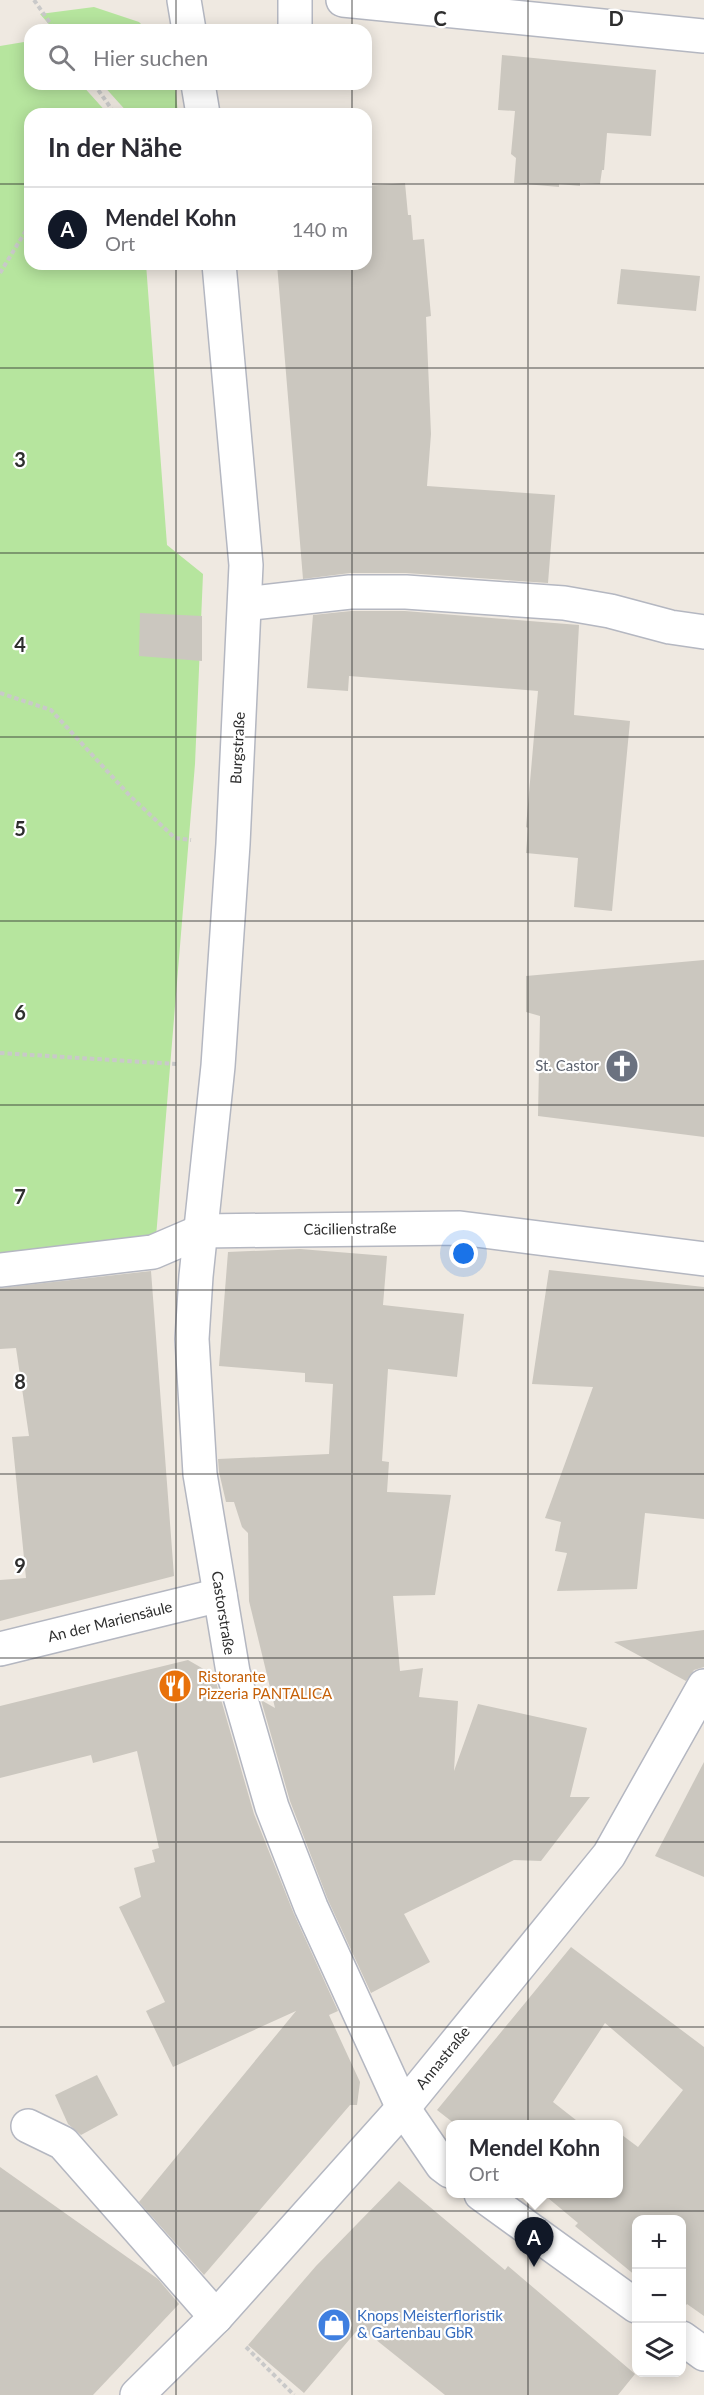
<!DOCTYPE html>
<html lang="de">
<head>
<meta charset="utf-8">
<style>
  body { margin:0; font-family:Lato,sans-serif; background:#f7f7f7; color:#2b2b33 }
  .controls { position:absolute; right:18px; bottom:18px; display:grid; overflow:hidden; border-radius:12px; box-shadow:0 3px 15px #0003 }
  .controls button { width:54px; height:54px; display:grid; place-items:center; padding:0; border:0; border-bottom:2px solid #e1e1e2; background:#fff; color:#2b2b33; font:30px sans-serif }
  .you { position:absolute; left:464px; top:1254px; width:21px; height:21px; margin:-15px; border:4px solid #fff; border-radius:50%; background:#1a73e8; box-shadow:0 0 0 9px #1a73e833 }
  .badge { display:grid; place-items:center; width:39px; height:39px; border-radius:50%; background:#111827; color:#fff; font-size:20px; font-weight:700 }
  .pin { position:absolute; translate:-50% -50px; filter:drop-shadow(0 2px 3px #0008) }
  .pin::after { content:''; position:absolute; top:32px; width:21px; height:18px; background:inherit; clip-path:polygon(0 0,100% 0,50% 100%) }
  .popup { position:absolute; left:446px; top:2120px; width:177px; height:78px; box-sizing:border-box; display:grid; place-content:center; border-radius:12px; background:#fff; filter:drop-shadow(0 2px 4px #0005); font-size:20px; white-space:nowrap; color:#7c7c81 }
  .popup b { font-size:22px; color:#2b2b33 }
  .popup::after { content:''; position:absolute; left:50%; top:100%; margin-left:-12px; border:12px solid transparent; border-top-color:#fff }
  .list { margin:0; padding:0; list-style:none }
  h2 { display:flex; justify-content:space-between; align-items:center; height:78px; margin:0; padding:0 24px; font-size:26px }
  h2 small { font-size:20px; font-weight:400; color:#7c7c81 }
  .list li { display:grid; grid-template-columns:39px 1fr auto; gap:18px; align-items:center; box-sizing:border-box; height:84px; padding:0 24px; border-top:2px solid #e1e1e2 }
  .list b { display:block; font-size:22px; white-space:nowrap }
  .list p { margin:0; font-size:20px; white-space:nowrap; color:#7c7c81 }
  .list em { font-size:20px; font-style:normal; color:#7c7c81 }
  .icon { flex:none; width:33px; height:33px; fill:none; stroke:currentColor; stroke-width:2; stroke-linecap:round; stroke-linejoin:round }
  .map { position:relative; flex:none; width:704px; height:2395px; overflow:hidden }
  .search { position:absolute; background:#fff; box-shadow:0 3px 15px #0003; left:24px; top:24px; width:348px; height:66px; display:flex; align-items:center; gap:15px; box-sizing:border-box; padding:0 21px; border-radius:18px; color:#7c7c81; font-size:22px }
  .panel { position:absolute; background:#fff; box-shadow:0 3px 15px #0003; left:24px; top:108px; width:348px; height:162px; border-radius:18px }
  .map>svg:first-child { display:block }
</style>
</head>
<body>
<div class="map">
<svg width="704" height="2395" viewBox="0 0 704 2395">
  <rect width="100%" height="100%" fill="#efe9e1"/>
  <!-- green -->
  <g fill="#b6e59e">
    <path d="M 94,7 L 139,22 L 147,30 L 54,30 L 40,14 Z"/>
    <path d="M 30,41 L 30,84 L 81,84 L 108,114 L 30,114 L 30,264 L 146,264 L 167,545 L 203,574 L 195,764 L 156,1237 L 0,1255 L 0,46 Z"/>
    <path d="M 102,84 L 175,84 L 178,114 L 129,114 Z"/>
  </g>
  <!-- building -->
  <g fill="#cbc7bf">
    <path d="M 502,55 L 656,70 L 651,136 L 607,133 L 604,170 L 602,170 L 600,184 L 580,183 L 580,186 L 559,184 L 559,187 L 514,183 L 516,158 L 511,154 L 515,111 L 498,110 Z"/>
    <path d="M 405,183 L 408,215 L 411,215 L 413,240 L 424,239 L 431,316 L 426,317 L 431,434 L 427,486 L 555,495 L 548,583 L 406,573 L 350,573 L 303,579 L 277,264 L 366,264 L 366,186 Z"/>
    <path d="M 621,269 L 700,276 L 696,311 L 617,304 Z"/>
    <path d="M 351,611 L 405,611 L 579,625 L 574,715 L 630,721 L 612,911 L 574,907 L 578,858 L 526,853 L 528,828 L 526,827 L 538,691 L 349,676 L 348,691 L 307,688 L 313,615 Z"/>
    <path d="M 140,613 L 202,616 L 202,661 L 139,656 Z"/>
    <path d="M 704,960 L 704,1137 L 538,1116 L 540,1016 L 526,1012 L 526,976 Z"/>
    <path d="M 300,1249 L 387,1256 L 383,1305 L 464,1314 L 457,1377 L 388,1369 L 382,1461 L 389,1462 L 387,1492 L 451,1495 L 435,1595 L 393,1596 L 400,1671 L 423,1668 L 419,1697 L 458,1701 L 454,1771 L 478,1704 L 587,1728 L 570,1797 L 590,1797 L 541,1861 L 514,1860 L 404,1914 L 430,1962 L 371,1993 L 328,1900 L 290,1801 L 261,1700 L 275,1708 L 249,1601 L 248,1533 L 242,1527 L 234,1502 L 226,1502 L 219,1472 L 218,1459 L 329,1454 L 333,1384 L 305,1382 L 305,1373 L 219,1366 L 228,1252 Z"/>
    <path d="M 549,1270 L 704,1287 L 704,1519 L 645,1513 L 637,1589 L 557,1591 L 567,1553 L 555,1551 L 561,1522 L 545,1518 L 593,1387 L 532,1384 Z"/>
    <path d="M 151,1271 L 174,1576 L 0,1621 L 0,1580 L 26,1578 L 12,1437 L 29,1436 L 16,1348 L 0,1349 L 0,1288 Z"/>
    <path d="M 704,1630 L 704,1667 L 694,1670 L 686,1681 L 614,1642 Z"/>
    <path d="M 188,1660 L 214,1675 L 254,1814 L 294,1914 L 338,2011 L 329,2015 L 360,2082 L 357,2105 L 350,2105 L 204,2275 L 139,2202 L 296,2011 L 173,2067 L 146,2011 L 165,2002 L 119,1907 L 141,1897 L 134,1868 L 155,1862 L 152,1850 L 159,1848 L 137,1751 L 93,1763 L 91,1755 L 0,1778 L 0,1706 Z"/>
    <path d="M 704,1762 L 704,1877 L 655,1856 Z"/>
    <path d="M 571,1947 L 704,2047 L 704,2316 L 687,2304 L 681,2311 L 681,2220 L 636,2220 L 636,2276 L 575,2226 L 578,2223 L 542,2193 L 618,2193 L 618,2132 L 638,2147 L 683,2090 L 605,2023 L 553,2102 L 581,2124 L 455,2124 L 437,2110 Z"/>
    <path d="M 97,2075 L 118,2115 L 81,2135 L 68,2124 L 55,2095 Z"/>
    <path d="M 0,2167 L 158,2279 L 179,2304 L 93,2395 L 0,2395 Z"/>
    <path d="M 399,2181 L 505,2270 L 508,2266 L 635,2374 L 618,2395 L 445,2395 L 360,2327 L 304,2393 L 248,2345 L 316,2266 Z"/>
  </g>
  <g fill="none" stroke-linecap="round" stroke-linejoin="round">
    <defs>
      <g id="minor">
        <path d="M 184,0 L 189,30"/>
        <path d="M 295,0 L 295,30"/>
        <path d="M 343,0 L 704,36"/>
        <path d="M 198,84 L 203,114"/>
        <path d="M 219,264 L 246,565 L 233,844 L 218,1066 L 196,1276 L 192,1339 L 200,1474 L 233,1672 L 272,1807 L 311,1907 L 403,2108 L 442,2165 L 450,2171"/>
        <path d="M 245,604 L 350,592 L 406,592 L 564,603 L 610,611 L 670,627 L 704,632"/>
        <path d="M 0,1270 L 153,1252 L 202,1231 L 460,1228 L 704,1259"/>
        <path d="M 0,1649 L 220,1595"/>
        <path d="M 28,2126 L 63,2143 L 216,2317"/>
        <path d="M 481,2194 L 636,2306"/>
        <path d="M 682,2338 L 704,2354"/>
        <path d="M 137,2395 L 216,2317 L 403,2108 L 609,1855 L 704,1686"/>
      </g>
    </defs>
    <!-- minor casing -->
    <use href="#minor" stroke="#b4b7c1" stroke-width="36"/>
    <!-- path -->
    <g stroke="#c9c9c9" stroke-width="4" stroke-dasharray="4.5 3" stroke-linecap="butt">
      <path d="M 34,0 L 55,30"/>
      <path d="M 94,84 L 115,114"/>
      <path d="M 0,273 L 30,224"/>
      <path d="M 0,693 L 51,710 L 130,796 L 175,838 L 191,840"/>
      <path d="M 0,1053 L 176,1064"/>
      <path d="M 246,2347 L 294,2395"/>
    </g>
    <!-- minor -->
    <use href="#minor" stroke="#fff" stroke-width="33"/>
  </g>
  <!-- grid -->
  <path fill="none" stroke="#2e2e2e" stroke-width="1.5" stroke-opacity="0.55" d="M 176,0 L 176,30M 352,0 L 352,30M 528,0 L 528,2395M 176,84 L 176,114M 352,84 L 352,114M 0,184 L 30,184M 366,184 L 704,184M 176,264 L 176,2395M 352,264 L 352,2395M 0,368 L 704,368M 0,553 L 704,553M 0,737 L 704,737M 0,921 L 704,921M 0,1105 L 704,1105M 0,1290 L 704,1290M 0,1474 L 704,1474M 0,1658 L 704,1658M 0,1842 L 704,1842M 0,2027 L 704,2027M 0,2211 L 704,2211"/>
  <!-- icons -->
  <defs>
    <symbol id="church-disc" viewBox="-11 -11 22 22"><circle r="9.5" fill="#6b7280" stroke="#fff"/><path d="M-1.2-6h2.4v3.5h3.3v2.4h-3.3V6h-2.4V-.1h-3.3v-2.4h3.3Z" fill="#fff"/></symbol>
    <symbol id="restaurant-disc" viewBox="-11 -11 22 22"><circle r="9.5" fill="#e8710a" stroke="#fff"/><path d="M-5-6h1v4h1v-4h1v4h1v-4h1v5L-1.5 .5V6h-2V.5L-5-1ZM5-6V6H3V1.5H1.5Q1.5-4 5-6Z" fill="#fff"/></symbol>
    <symbol id="shop-disc" viewBox="-11 -11 22 22"><circle r="9.5" fill="#3f7fe0" stroke="#fff"/><path d="M-5-2.5h2.3a2.7 3.5 0 0 1 5.4 0H5L5.5 6h-11ZM-1.5-2.5h3a1.5 2.3 0 0 0-3 0Z" fill="#fff"/></symbol>
  </defs>
  <g fill-rule="evenodd">
    <use href="#church-disc" x="603" y="1047" width="38" height="38"/>
    <use href="#restaurant-disc" x="156" y="1667" width="38" height="38"/>
    <use href="#shop-disc" x="315" y="2306" width="38" height="38"/>
  </g>
  <g text-anchor="middle" stroke-width="4.5" stroke-linejoin="round" paint-order="stroke">
    <!-- street labels -->
    <g font-size="15" fill="#2e2e2e" stroke="#fff">
      <text transform="translate(238 748) rotate(-87)" y="5">Burgstraße</text>
      <text transform="translate(350 1229) rotate(-1)" y="5">Cäcilienstraße</text>
      <text transform="translate(223 1613) rotate(81)" y="5">Castorstraße</text>
      <text transform="translate(110 1622) rotate(-14)" y="5">An der Mariensäule</text>
      <text transform="translate(443 2058) rotate(-51)" y="5">Annastraße</text>
    </g>
    <!-- worship labels -->
    <g font-size="15" fill="#5b616d" stroke="#fff" text-anchor="end">
      <text x="599" y="1071">St. Castor</text>
    </g>
    <!-- food labels -->
    <g font-size="15" fill="#c56008" stroke="#fff" text-anchor="start">
      <text x="198" y="1682">Ristorante<tspan x="198" dy="17">Pizzeria PANTALICA</tspan></text>
    </g>
    <!-- shop labels -->
    <g font-size="15" fill="#366cbe" stroke="#fff" text-anchor="start">
      <text x="357" y="2321">Knops Meisterfloristik<tspan x="357" dy="17">&amp; Gartenbau GbR</tspan></text>
    </g>
  </g>
  <g font-size="20" text-anchor="middle" font-weight="bold" fill="#2e2e2e" stroke="#fff" stroke-width="4.5" stroke-linejoin="round" paint-order="stroke">
    <text x="440" y="26">C</text>
    <text x="616" y="26">D</text>
    <text x="20" y="467">3</text>
    <text x="20" y="652">4</text>
    <text x="20" y="836">5</text>
    <text x="20" y="1020">6</text>
    <text x="20" y="1204">7</text>
    <text x="20" y="1389">8</text>
    <text x="20" y="1573">9</text>
  </g>
</svg>
<div class="controls">
<button>+</button>
<button>−</button>
<button><svg class="icon" aria-label="layers" viewBox="0 0 24 24"><path d="M12 4l9 5-9 5-9-5zM3 14l9 5 9-5"/></svg></button>
</div>
<div class="you"></div>
<div class="pin badge" style="left:534px;top:2267px">A</div>
<div class="popup"><b>Mendel Kohn</b>Ort</div>
<div class="search"><svg class="icon" aria-label="search" viewBox="0 0 24 24"><circle cx="10" cy="10" r="6"/><path d="M15 15l6 6"/></svg>Hier suchen</div>
<section class="panel">
<h2>In der Nähe<small></small></h2>
<ul class="list">
<li><span class="badge">A</span><div><b>Mendel Kohn</b><p>Ort</p></div><em>140 m</em></li>
</ul>
</section>
</div>
</body>
</html>
